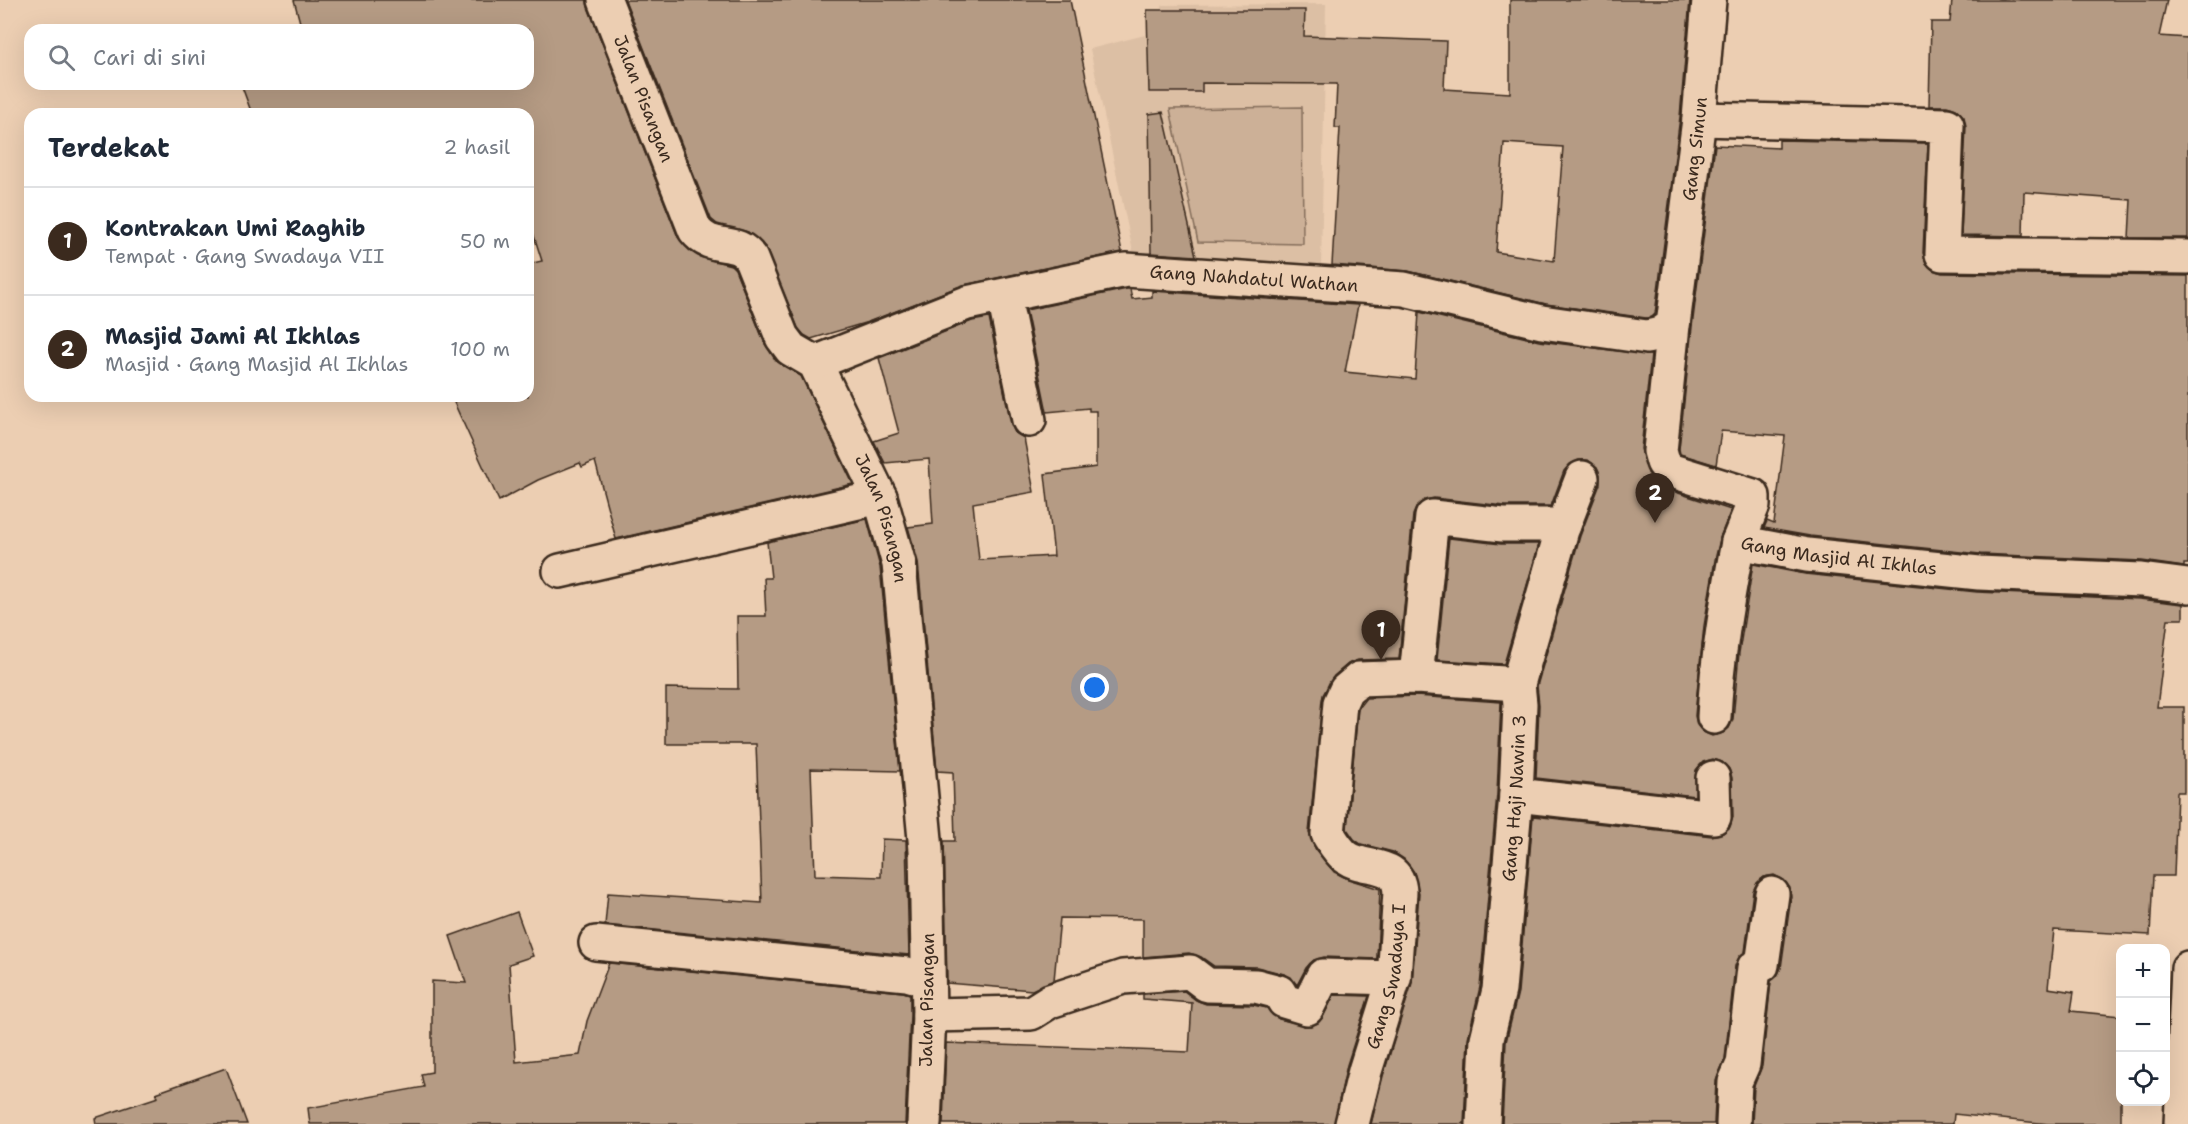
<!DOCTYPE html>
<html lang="id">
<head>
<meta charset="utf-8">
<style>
  body { margin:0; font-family:"Shantell Sans",sans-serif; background:#f2f2f3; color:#1f2937 }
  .controls { position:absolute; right:18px; bottom:18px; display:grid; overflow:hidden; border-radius:12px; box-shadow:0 6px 24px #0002 }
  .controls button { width:54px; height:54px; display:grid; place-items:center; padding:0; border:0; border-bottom:2px solid #e0e1e3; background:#fff; color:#1f2937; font:30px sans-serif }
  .you { position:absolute; left:1095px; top:688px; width:21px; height:21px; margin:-15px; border:4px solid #fff; border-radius:50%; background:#1a73e8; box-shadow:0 0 0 9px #1a73e833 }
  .badge { display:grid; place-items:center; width:39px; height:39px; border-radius:50%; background:#3b2a1e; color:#fff; font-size:20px; font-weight:700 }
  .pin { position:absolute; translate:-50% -50px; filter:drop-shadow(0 2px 3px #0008) }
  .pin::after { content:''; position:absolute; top:32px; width:21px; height:18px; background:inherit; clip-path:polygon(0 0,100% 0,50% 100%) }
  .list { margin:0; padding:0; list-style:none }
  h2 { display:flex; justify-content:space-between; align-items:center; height:78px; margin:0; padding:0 24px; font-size:26px }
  h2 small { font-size:20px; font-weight:400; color:#747a83 }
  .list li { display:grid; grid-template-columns:39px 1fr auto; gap:18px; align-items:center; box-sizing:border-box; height:108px; padding:0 24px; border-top:2px solid #e0e1e3 }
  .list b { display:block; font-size:22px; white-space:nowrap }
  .list p { margin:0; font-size:20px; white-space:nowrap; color:#747a83 }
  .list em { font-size:20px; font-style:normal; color:#747a83 }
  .icon { flex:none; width:33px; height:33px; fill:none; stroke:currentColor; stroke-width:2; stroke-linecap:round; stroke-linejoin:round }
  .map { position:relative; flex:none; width:2188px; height:1124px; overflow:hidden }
  .search { position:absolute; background:#fff; box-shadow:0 6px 24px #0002; left:24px; top:24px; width:510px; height:66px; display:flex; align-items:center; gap:15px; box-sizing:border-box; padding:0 21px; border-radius:18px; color:#747a83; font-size:22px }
  .panel { position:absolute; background:#fff; box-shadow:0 6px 24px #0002; left:24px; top:108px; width:510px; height:294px; border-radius:18px }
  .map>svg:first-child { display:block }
</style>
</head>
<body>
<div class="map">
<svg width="2188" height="1124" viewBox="0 0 2188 1124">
  <rect width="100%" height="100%" fill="#ecceb2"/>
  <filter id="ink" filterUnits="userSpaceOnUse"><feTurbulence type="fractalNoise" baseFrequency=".0167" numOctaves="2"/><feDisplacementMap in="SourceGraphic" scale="12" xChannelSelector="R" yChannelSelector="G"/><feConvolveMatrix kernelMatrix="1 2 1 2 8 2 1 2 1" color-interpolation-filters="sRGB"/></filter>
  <g filter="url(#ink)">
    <!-- built -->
    <path fill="#dcbfa4" d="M 1326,4 L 1321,270 L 1136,266 L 1090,49 L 1149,34 L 1163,5 Z"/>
    <!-- green -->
    <path fill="#ccb097" stroke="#846d5a" stroke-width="1.5" d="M 1302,107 L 1303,244 L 1198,242 L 1170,109 Z"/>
    <!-- building -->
    <g fill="#b59b84" stroke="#3b2a1e" stroke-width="1.5" fill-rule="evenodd">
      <path d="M 294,0 L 587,0 L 588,7 L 678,237 L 689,250 L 700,257 L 731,265 L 735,269 L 765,344 L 776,361 L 801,376 L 853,484 L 616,539 L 595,461 L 582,467 L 580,463 L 538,480 L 499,501 L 451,396 L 528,396 L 528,264 L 542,261 L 528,217 L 528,114 L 252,114 L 241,84 L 528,84 L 528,30 L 302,30 Z"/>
      <path d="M 625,0 L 1070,0 L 1122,252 L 963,285 L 868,322 L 811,339 L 804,335 L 798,328 L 765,247 L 748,232 L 717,224 L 711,219 Z"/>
      <path d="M 1510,0 L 1690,0 L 1680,117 L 1655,314 L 1652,317 L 1646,318 L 1546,304 L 1408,271 L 1332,265 L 1340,128 L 1335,128 L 1337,84 L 1202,83 L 1202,92 L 1149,92 L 1147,10 L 1305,10 L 1304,36 L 1446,41 L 1444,89 L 1510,93 ZM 1504,143 L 1563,147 L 1554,261 L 1496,252 Z"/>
      <path d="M 1952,0 L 2167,0 L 2159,36 L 2188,38 L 2188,238 L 2129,238 L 2131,200 L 2024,192 L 2023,236 L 1961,235 L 1966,126 L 1964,117 L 1956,109 L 1947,106 L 1929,106 L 1931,22 L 1950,22 Z"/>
      <path d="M 1163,112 L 1196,256 L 1151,253 L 1149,114 Z"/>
      <path d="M 1779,140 L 1928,143 L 1923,253 L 1926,263 L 1933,270 L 1942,273 L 2188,276 L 2188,564 L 2184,564 L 2184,567 L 2142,561 L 1980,554 L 1810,536 L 1764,528 L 1767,521 L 1774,524 L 1785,436 L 1721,431 L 1716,465 L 1680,454 L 1679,449 L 1692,327 L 1715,145 L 1779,148 Z"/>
      <path d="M 1127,289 L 1130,289 L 1132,299 L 1152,297 L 1152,291 L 1358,305 L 1345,372 L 1415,379 L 1419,312 L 1539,341 L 1651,355 L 1641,449 L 1648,473 L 1654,482 L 1663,488 L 1731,510 L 1721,535 L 1715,560 L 1704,626 L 1697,693 L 1695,716 L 1697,725 L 1703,732 L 1712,736 L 1723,733 L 1729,728 L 1733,719 L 1739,653 L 1753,564 L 1805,574 L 1977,592 L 2139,599 L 2183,604 L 2183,619 L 2168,619 L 2157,707 L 2184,707 L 2184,792 L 2177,792 L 2174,876 L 2153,876 L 2150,935 L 2054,930 L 2048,988 L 2074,992 L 2071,1011 L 2121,1016 L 2121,1124 L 2049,1124 L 1954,1114 L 1953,1124 L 1752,1124 L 1754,1086 L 1762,1066 L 1771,981 L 1777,976 L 1781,968 L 1791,897 L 1790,888 L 1784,880 L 1774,875 L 1764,877 L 1757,883 L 1753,891 L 1745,952 L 1739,957 L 1735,966 L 1725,1059 L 1716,1081 L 1714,1124 L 1502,1124 L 1506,1042 L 1518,992 L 1533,816 L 1712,836 L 1723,833 L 1730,827 L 1733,817 L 1732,778 L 1729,769 L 1722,762 L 1713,759 L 1703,762 L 1696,770 L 1695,796 L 1536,778 L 1539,705 L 1537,686 L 1580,536 L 1600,484 L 1600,475 L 1597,467 L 1588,460 L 1579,460 L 1570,464 L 1564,471 L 1551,506 L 1504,506 L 1434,498 L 1425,500 L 1417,506 L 1413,515 L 1399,659 L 1358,660 L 1348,664 L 1334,676 L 1323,695 L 1309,833 L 1316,850 L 1334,872 L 1348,879 L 1380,889 L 1377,959 L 1324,957 L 1314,960 L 1306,968 L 1297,985 L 1291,977 L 1284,974 L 1257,967 L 1214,966 L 1201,957 L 1189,953 L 1143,957 L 1143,919 L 1060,918 L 1054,980 L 1032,990 L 947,983 L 944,841 L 955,841 L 953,772 L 937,771 L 918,562 L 908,527 L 933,524 L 929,459 L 885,463 L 874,441 L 899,433 L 879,358 L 972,321 L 989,318 L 1011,424 L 1015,433 L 1024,438 L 1034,492 L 973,503 L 979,560 L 1054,556 L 1045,474 L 1096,467 L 1096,411 L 1089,411 L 1089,408 L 1047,412 L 1026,310 Z"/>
      <path d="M 867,519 L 880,567 L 900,771 L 811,769 L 815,875 L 881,877 L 882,839 L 906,840 L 909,955 L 605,925 L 608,893 L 762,903 L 756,744 L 666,744 L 666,688 L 738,689 L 737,616 L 766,616 L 764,578 L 771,578 L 767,542 Z"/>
      <path d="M 1449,538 L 1501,544 L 1539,544 L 1504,664 L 1437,660 Z"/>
      <path d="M 1416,696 L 1501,702 L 1497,794 L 1480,987 L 1468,1038 L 1464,1124 L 1371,1124 L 1383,1076 L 1412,983 L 1419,893 L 1414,872 L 1404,859 L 1393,852 L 1361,844 L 1354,839 L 1347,829 L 1358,708 L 1366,698 Z"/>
      <path d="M 517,912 L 533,956 L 509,964 L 516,1062 L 580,1055 L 587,1021 L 609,963 L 903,992 L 910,994 L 910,1015 L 905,1124 L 310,1124 L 308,1108 L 424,1087 L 421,1074 L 432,1072 L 432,981 L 466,983 L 450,936 Z"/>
      <path d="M 1184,991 L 1196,1000 L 1206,1004 L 1253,1005 L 1267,1008 L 1279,1019 L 1310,1026 L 1318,1023 L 1323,1017 L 1334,995 L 1369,996 L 1347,1065 L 1334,1124 L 943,1124 L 946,1043 L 1189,1052 L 1192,1003 L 1143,999 L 1143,994 Z"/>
      <path d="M 226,1068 L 247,1124 L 96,1124 L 95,1118 L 158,1097 L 156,1093 Z"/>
    </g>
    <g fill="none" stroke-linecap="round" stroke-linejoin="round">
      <defs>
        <g id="minor">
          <path id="s1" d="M 605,0 L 695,230 C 713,253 736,236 751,259 L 782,337 L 791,349 L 815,363 L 880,497 L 899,564 L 926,850 L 929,1015 L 924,1124"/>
          <path d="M 1699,119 L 1947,125 L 1942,254 L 2188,257"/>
          <path d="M 1004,297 L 1029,420"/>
          <path id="s2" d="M 1673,325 L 1660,451 L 1663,462 L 1669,470 L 1753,496 L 1753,505 L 1738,542 L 1807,555 L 1979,573 L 2141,580 L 2188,586"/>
          <path id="s3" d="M 815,363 L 967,303 L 1126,270 L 1404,289 L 1542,322 L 1647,337 L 1660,334 L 1673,325 L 1699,119 L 1709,0"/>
          <path d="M 560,571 L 880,497"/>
          <path d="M 1416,677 L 1432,517 L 1503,525 L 1564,525"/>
          <path d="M 1714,717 C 1717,657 1727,600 1738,542"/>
          <path d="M 1516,795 L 1714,817 L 1713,778"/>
          <path d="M 596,943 L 907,974 L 927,980"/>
          <path d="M 929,1015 L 1031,1013 L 1050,1001 L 1123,977 L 1190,972 L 1207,985 L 1256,986 L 1279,992 L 1284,1001 L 1307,1008 L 1323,976 L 1394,978"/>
          <path id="s4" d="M 1352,1124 L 1365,1071 L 1394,978 L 1400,892 C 1398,859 1364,871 1346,857 C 1338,851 1333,842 1328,834 L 1340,703 L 1346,690 L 1359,679 L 1416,677 L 1518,684"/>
          <path id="s5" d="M 1483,1124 L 1487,1039 L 1499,990 L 1516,795 L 1520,704 L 1518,684 L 1562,530 L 1582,478"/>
          <path d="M 1733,1124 L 1735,1082 L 1743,1064 L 1754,968 L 1762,965 L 1772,894"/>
        </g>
        <path id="major" d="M 2181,1124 L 2188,968"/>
      </defs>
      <!-- minor casing -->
      <use href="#minor" stroke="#3b2a1e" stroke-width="38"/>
      <!-- major casing -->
      <use href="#major" stroke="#3b2a1e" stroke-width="38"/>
      <!-- minor -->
      <use href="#minor" stroke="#ecceb2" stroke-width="33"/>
      <!-- major -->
      <use href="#major" stroke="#ecceb2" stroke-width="33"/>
    </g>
  </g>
  <g text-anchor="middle" stroke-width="4.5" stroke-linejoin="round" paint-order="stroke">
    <!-- street labels -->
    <g font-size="18" fill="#3b2a1e" stroke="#ecceb2">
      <text dy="6" stroke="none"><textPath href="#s1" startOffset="106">Jalan Pisangan</textPath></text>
      <text dy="6" stroke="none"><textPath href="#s3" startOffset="1059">Gang Simun</textPath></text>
      <text dy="6" stroke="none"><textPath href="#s3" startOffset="454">Gang Nahdatul Wathan</textPath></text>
      <text dy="6" stroke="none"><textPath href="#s1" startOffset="609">Jalan Pisangan</textPath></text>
      <text dy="6" stroke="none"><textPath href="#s2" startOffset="387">Gang Masjid Al Ikhlas</textPath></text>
      <text dy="6" stroke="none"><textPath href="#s5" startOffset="328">Gang Haji Nawin 3</textPath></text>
      <text dy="6" stroke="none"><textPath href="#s4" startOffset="152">Gang Swadaya I</textPath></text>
      <text transform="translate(927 1000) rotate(-89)" y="6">Jalan Pisangan</text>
    </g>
  </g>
</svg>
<div class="controls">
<button>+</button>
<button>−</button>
<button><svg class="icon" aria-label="locate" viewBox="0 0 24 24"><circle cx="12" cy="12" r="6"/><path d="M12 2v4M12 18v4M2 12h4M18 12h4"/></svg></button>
</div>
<div class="you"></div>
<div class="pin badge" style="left:1381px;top:660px">1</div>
<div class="pin badge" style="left:1655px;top:523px">2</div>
<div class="search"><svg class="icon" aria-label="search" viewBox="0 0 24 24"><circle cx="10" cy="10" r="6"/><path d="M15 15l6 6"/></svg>Cari di sini</div>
<section class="panel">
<h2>Terdekat<small>2 hasil</small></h2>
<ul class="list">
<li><span class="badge">1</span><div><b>Kontrakan Umi Raghib</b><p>Tempat · Gang Swadaya VII</p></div><em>50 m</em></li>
<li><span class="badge">2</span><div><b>Masjid Jami Al Ikhlas</b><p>Masjid · Gang Masjid Al Ikhlas</p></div><em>100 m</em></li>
</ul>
</section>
</div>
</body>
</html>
